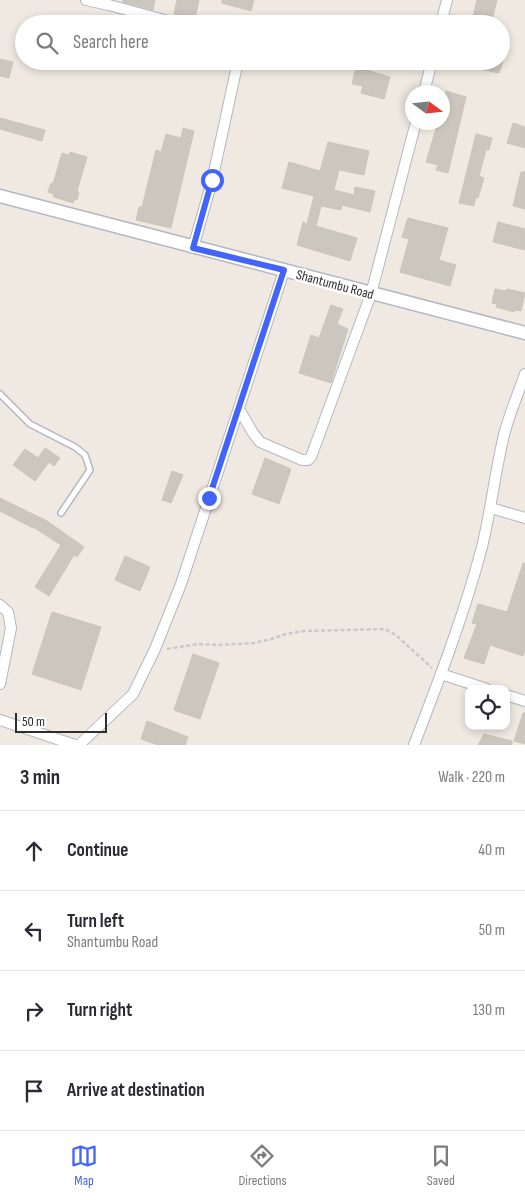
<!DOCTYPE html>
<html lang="en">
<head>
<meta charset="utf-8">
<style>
  body { margin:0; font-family:"Sofia Sans Condensed",sans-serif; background:#f2f2f3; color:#2b2b33 }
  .controls { position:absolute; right:15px; bottom:15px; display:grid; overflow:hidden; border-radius:10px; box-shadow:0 2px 8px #0003 }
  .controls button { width:45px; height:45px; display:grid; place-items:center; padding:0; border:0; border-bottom:1px solid #e1e1e2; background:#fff; color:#2b2b33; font:25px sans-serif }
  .compass { position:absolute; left:405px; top:85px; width:45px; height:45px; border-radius:50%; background:#fff; box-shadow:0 2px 8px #0003; rotate:105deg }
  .scale { position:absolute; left:15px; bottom:12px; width:92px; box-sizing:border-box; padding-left:5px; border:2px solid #2e2e2e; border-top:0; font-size:14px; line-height:18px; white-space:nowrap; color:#2e2e2e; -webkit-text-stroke:4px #fff; paint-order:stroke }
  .stop { position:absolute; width:15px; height:15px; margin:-11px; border:4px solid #4264fb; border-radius:50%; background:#fff }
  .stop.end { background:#4264fb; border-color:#fff; box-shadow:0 1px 5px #0008 }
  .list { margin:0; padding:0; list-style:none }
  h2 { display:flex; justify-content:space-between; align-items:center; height:65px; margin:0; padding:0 20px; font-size:21px }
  h2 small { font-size:16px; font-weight:400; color:#7c7c81 }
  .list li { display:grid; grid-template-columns:32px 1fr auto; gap:15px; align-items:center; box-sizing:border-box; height:80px; padding:0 20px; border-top:1px solid #e1e1e2 }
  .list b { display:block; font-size:19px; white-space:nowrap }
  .list p { margin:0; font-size:16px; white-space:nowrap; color:#7c7c81 }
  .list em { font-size:16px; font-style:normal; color:#7c7c81 }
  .icon { flex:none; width:28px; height:28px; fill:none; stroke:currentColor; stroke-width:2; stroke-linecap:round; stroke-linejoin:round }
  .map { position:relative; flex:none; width:525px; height:745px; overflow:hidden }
  .search { position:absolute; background:#fff; box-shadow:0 2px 8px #0003; left:15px; right:15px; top:15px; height:55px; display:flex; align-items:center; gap:12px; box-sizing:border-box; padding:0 18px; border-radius:28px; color:#7c7c81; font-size:19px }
  .sheet { height:385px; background:#fff }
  nav { display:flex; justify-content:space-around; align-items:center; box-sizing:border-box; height:70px; border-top:1px solid #e1e1e2; background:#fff; font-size:14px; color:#7c7c81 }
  nav a { display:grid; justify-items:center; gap:2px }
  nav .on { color:#4264fb }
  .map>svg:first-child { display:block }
</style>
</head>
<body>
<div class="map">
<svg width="525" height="745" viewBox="0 0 525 745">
  <rect width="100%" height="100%" fill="#efe9e1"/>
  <!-- building -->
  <g fill="#cbc7bf" stroke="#cbc5ba">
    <path d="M 123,0 L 155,0 L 153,10 L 123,2 Z"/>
    <path d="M 177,0 L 199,0 L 195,19 L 174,14 Z"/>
    <path d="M 222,0 L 254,0 L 251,11 L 222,3 Z"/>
    <path d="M 477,0 L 497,0 L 491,24 L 471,24 Z"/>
    <path d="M 0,59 L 13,62 L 9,78 L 0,76 Z"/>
    <path d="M 465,61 L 503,61 L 499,73 L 465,66 Z"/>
    <path d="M 356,67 L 390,77 L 384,99 L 361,93 L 363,86 L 352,84 Z"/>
    <path d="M 446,91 L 466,97 L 448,173 L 436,170 L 438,165 L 426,162 L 438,122 L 442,122 L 442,105 Z"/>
    <path d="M 0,118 L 45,130 L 42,141 L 0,129 Z"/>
    <path d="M 513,123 L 525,127 L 525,148 L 507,143 Z"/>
    <path d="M 183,128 L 194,131 L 171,228 L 136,220 L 139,207 L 142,207 L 156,150 L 161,152 L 166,134 L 181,138 Z"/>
    <path d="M 476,134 L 492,138 L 489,150 L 486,150 L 479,176 L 484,178 L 478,198 L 476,197 L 474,206 L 459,203 Z"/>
    <path d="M 328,142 L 369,151 L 364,175 L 339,170 L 334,190 L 354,195 L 355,187 L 375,191 L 370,212 L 342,205 L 341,210 L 321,206 L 316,226 L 357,238 L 350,261 L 297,245 L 303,222 L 307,224 L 314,196 L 282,188 L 289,162 L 320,171 Z"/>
    <path d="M 70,152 L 87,157 L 77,191 L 79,192 L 77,200 L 75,199 L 73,203 L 54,197 L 53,194 L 48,192 L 51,183 L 53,184 L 62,153 L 69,155 Z"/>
    <path d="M 521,172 L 525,172 L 525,209 L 513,206 Z"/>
    <path d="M 408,218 L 448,228 L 439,260 L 456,265 L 450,286 L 400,272 L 409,239 L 402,237 Z"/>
    <path d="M 498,222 L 525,229 L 525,250 L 493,242 Z"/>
    <path d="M 495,289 L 506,291 L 507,289 L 525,293 L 521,311 L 516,310 L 514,312 L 496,307 L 497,304 L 492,303 Z"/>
    <path d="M 331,305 L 343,309 L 337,324 L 348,329 L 331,383 L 299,373 L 311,335 L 319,338 Z"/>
    <path d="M 45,448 L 60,458 L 54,466 L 49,462 L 35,481 L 13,465 L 25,449 L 38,458 Z"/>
    <path d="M 265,458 L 291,469 L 279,504 L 252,494 Z"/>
    <path d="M 172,471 L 183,475 L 171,503 L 162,500 Z"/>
    <path d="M 0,498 L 47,521 L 84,547 L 77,557 L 74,555 L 49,596 L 35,587 L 61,545 L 33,527 L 33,528 L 0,511 Z"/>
    <path d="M 125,556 L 150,567 L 140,591 L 115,580 Z"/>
    <path d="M 523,563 L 525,563 L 525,650 L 523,656 L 490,645 L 484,664 L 464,658 L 477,624 L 472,623 L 478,604 L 507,612 Z"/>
    <path d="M 52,612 L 101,627 L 81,690 L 32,674 Z"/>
    <path d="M 193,654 L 219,663 L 200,719 L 174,710 Z"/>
    <path d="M 523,713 L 525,713 L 525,744 L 514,741 Z"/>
    <path d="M 147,721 L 188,737 L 185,745 L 158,745 L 141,739 Z"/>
    <path d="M 484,734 L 512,741 L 512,745 L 478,745 Z"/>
  </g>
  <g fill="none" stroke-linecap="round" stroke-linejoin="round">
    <defs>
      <path id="service" d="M 0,394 L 30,424 L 75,447 L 85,455 L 90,470 L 61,513"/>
      <g id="minor">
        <path d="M 86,0 L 109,5 L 179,24"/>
        <path d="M 441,24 L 447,0"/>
        <path d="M 424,92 L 432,61"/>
        <path d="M 193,248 L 212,181 L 238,61"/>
        <path d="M 239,409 L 253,433 L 260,442 L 302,460 L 308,460 L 311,457 L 371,294 L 416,122"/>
        <path d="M 491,508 L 525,518"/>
        <path d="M 0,605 L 8,612 L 11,628 L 0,684"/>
        <path d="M 441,674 L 487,689"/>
        <path d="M 506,695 L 525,701"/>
        <path d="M 0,720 L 75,745"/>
        <path d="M 79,745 L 133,694 L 155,649 L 181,584 L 284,271"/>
        <path d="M 414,745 C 439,680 464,615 482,547 C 491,510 495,472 504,435 C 509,415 518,394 525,374"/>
      </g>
      <path id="tertiary" d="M 0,196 L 525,333"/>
    </defs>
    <!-- service casing -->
    <use href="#service" stroke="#b4b7c1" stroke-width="8"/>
    <!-- minor casing -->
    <use href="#minor" stroke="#b4b7c1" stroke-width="12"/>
    <!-- tertiary casing -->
    <use href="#tertiary" stroke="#b4b7c1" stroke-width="15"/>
    <!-- path -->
    <path stroke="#c9c9c9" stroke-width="2.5" stroke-dasharray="4 2.5" stroke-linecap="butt" d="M 167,649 L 198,644 L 218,645 L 254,643 L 271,639 L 286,634 L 304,631 L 385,629 L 396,635 L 432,668"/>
    <!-- service -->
    <use href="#service" stroke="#fff" stroke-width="5"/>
    <!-- minor -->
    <use href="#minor" stroke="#fff" stroke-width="10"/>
    <!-- tertiary -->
    <use href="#tertiary" stroke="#fff" stroke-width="12"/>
  </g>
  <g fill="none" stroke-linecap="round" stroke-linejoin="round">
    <!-- route -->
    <path stroke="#4264fb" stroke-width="6" d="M 209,498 L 284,270 L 193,248 L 212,180"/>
  </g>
  <g text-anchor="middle" stroke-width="5" stroke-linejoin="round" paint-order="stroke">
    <!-- street labels -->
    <g font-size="14" fill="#2e2e2e" stroke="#fff">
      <text transform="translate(335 284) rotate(15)" y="5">Shantumbu Road</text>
    </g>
  </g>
</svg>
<div class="controls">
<button><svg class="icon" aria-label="locate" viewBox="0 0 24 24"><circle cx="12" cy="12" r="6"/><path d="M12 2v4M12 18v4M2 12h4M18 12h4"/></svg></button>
</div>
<svg class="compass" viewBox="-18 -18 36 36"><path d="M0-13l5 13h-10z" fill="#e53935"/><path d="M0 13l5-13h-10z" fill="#7c7c81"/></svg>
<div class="scale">50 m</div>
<div class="stop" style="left:212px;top:180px"></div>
<div class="stop end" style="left:209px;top:498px"></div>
<div class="search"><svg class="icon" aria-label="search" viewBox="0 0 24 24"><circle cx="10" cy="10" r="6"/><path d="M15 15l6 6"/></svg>Search here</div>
</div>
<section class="sheet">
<h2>3 min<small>Walk · 220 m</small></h2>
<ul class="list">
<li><svg class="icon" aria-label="ahead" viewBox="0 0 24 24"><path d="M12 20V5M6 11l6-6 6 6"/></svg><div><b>Continue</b></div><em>40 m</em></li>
<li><svg class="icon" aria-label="left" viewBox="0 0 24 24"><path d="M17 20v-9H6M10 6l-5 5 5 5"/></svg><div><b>Turn left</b><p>Shantumbu Road</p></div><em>50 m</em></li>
<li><svg class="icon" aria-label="right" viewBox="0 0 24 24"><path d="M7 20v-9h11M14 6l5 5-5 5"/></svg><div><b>Turn right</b></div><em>130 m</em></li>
<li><svg class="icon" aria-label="arrive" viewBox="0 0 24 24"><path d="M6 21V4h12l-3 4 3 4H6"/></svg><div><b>Arrive at destination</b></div></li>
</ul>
</section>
<nav>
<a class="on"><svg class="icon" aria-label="map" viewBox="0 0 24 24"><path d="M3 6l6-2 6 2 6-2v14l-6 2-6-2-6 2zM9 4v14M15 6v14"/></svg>Map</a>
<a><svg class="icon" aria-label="directions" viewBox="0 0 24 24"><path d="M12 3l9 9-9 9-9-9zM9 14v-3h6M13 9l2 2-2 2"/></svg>Directions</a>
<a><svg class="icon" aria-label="saved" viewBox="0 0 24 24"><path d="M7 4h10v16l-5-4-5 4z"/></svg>Saved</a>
</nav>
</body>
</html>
